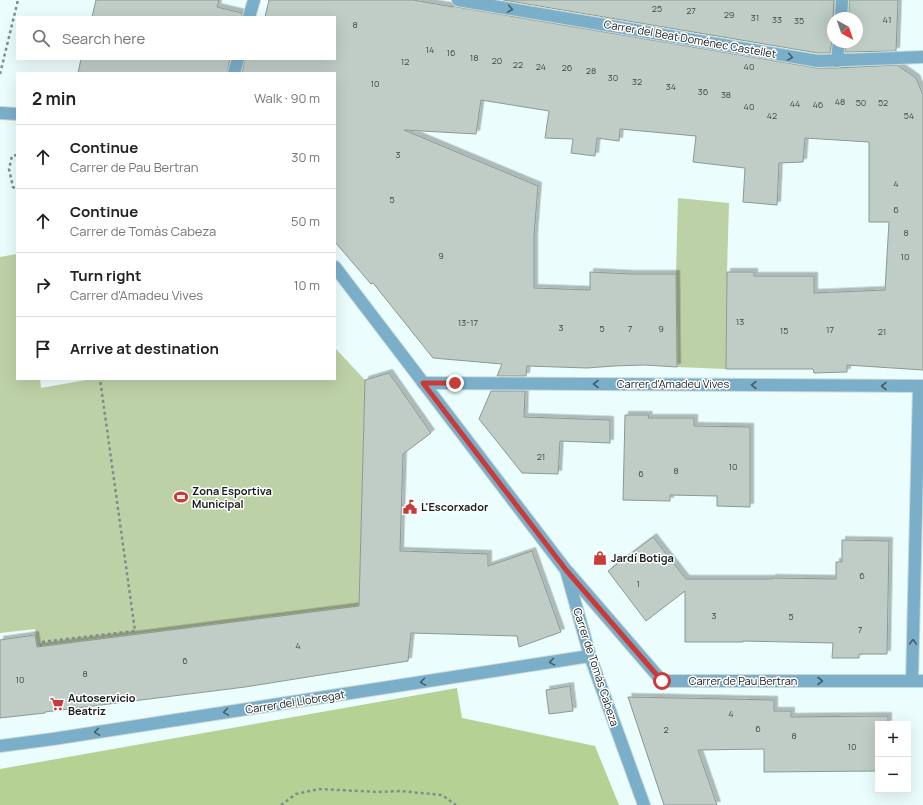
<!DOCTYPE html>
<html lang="en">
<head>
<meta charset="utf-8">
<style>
  body { margin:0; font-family:Manrope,sans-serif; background:#f6f6f6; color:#222 }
  .controls { position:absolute; right:12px; bottom:12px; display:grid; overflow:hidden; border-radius:0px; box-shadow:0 4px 16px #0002 }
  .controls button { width:36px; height:36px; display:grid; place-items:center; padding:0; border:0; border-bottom:1px solid #e0e0e0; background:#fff; color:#222; font:20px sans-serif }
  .compass { position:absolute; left:827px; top:12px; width:36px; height:36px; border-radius:50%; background:#fff; box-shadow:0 4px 16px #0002; rotate:140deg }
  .stop { position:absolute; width:12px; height:12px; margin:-9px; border:3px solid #c93b38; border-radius:50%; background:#fff }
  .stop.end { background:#c93b38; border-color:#fff; box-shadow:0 1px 4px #0008 }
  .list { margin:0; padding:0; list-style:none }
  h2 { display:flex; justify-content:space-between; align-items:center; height:52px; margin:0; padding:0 16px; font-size:17px }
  h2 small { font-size:13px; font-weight:400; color:#767676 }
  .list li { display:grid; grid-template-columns:26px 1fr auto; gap:12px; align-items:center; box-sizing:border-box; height:64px; padding:0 16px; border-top:1px solid #e0e0e0 }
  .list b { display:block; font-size:15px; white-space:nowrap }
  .list p { margin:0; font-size:13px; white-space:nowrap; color:#767676 }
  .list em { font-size:13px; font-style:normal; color:#767676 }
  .icon { flex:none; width:22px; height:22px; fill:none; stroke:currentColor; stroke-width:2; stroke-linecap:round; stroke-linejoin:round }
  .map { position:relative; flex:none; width:923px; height:805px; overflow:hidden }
  .search { position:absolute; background:#fff; box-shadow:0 4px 16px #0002; left:16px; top:16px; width:320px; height:44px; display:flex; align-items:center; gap:10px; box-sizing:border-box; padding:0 14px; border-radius:0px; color:#767676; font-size:15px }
  .panel { position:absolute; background:#fff; box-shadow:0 4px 16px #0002; left:16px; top:72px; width:320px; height:308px; border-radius:0px }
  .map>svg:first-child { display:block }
</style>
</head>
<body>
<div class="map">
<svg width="923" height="805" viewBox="0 0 923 805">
  <defs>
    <filter id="shadow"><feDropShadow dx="3.5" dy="-3.5" stdDeviation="0" flood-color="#0004"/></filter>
  </defs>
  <rect width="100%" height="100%" fill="#ebfdfc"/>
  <!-- green -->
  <g fill="#bdd1a6">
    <path d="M 678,198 L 729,203 L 727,272 L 726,369 L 677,367 L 676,274 Z"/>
    <path d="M 17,254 L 17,379 L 40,379 L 41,388 L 92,379 L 335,379 L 335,348 L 365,380 L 359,606 L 41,647 L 37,647 L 35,629 L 0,633 L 0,257 Z"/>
  </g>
  <!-- forest -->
  <path fill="#b5d294" d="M 457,688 L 462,718 L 595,746 L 619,805 L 0,805 L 0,769 Z"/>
  <!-- building -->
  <g fill="#bfcdc6" stroke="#8c9992" filter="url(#shadow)">
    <path d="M 96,0 L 219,0 L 217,7 L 242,13 L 242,17 L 92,17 Z"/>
    <path d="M 269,0 L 413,0 L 453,7 L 453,5 L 457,7 L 817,68 L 837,68 L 897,65 L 916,78 L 923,95 L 923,370 L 847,365 L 847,372 L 814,373 L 813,369 L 726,369 L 727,272 L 754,272 L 754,276 L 814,276 L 814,293 L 885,290 L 889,222 L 869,222 L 869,142 L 805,138 L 803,162 L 779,163 L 777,205 L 755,203 L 743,202 L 745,168 L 693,162 L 696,136 L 620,129 L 619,141 L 597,138 L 595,156 L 571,153 L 573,139 L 545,138 L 549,111 L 481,100 L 476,134 L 404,130 L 538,186 L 534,236 L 534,288 L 590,290 L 590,272 L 630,274 L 676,274 L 677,367 L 645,365 L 614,366 L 587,368 L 527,366 L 526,376 L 497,376 L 502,364 L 433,358 L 373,283 L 371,284 L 335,242 L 335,73 L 242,73 L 245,59 L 335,59 L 335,17 L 265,17 Z"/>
    <path d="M 503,0 L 834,0 L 833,18 L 833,38 L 832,41 L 830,53 L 818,53 Z"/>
    <path d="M 849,0 L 898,0 L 896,51 L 845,52 L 846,42 L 857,42 L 857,18 L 849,18 Z"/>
    <path d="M 81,59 L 230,59 L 227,73 L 78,73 Z"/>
    <path d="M 389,373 L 431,433 L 403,454 L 400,551 L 488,554 L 488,566 L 532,551 L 561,632 L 519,647 L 517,636 L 411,633 L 408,661 L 245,687 L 45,712 L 45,713 L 0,718 L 0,640 L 35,635 L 37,647 L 359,606 L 365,380 Z"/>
    <path d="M 491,391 L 525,391 L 524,417 L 610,420 L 610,443 L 560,441 L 558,474 L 522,473 L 479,419 Z"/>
    <path d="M 625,415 L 649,415 L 648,418 L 694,418 L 694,426 L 750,427 L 750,507 L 717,506 L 717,496 L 670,495 L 670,501 L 623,500 Z"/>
    <path d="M 653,537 L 686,579 L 772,579 L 772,578 L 836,579 L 836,562 L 842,562 L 842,540 L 889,541 L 887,654 L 859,654 L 859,658 L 832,658 L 833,643 L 743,641 L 743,642 L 685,642 L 685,591 L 646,621 L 608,571 Z"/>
    <path d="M 570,686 L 573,711 L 549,714 L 546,690 Z"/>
    <path d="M 628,697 L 774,700 L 774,711 L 791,711 L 791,717 L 888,716 L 888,724 L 878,724 L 878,771 L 764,772 L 764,749 L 698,750 L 717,805 L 664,805 Z"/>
  </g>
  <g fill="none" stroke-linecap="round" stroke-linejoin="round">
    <defs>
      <g id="minor">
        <path d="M 458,0 L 818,61 L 923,57"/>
        <path d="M 249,17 L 254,0"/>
        <path d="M 841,18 L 842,0"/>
        <path d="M 837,61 L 839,42"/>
        <path d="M 234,73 L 238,59"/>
        <path d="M 0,113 L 17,114"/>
        <path d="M 335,267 L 566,570 L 590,656 L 644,805"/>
        <path d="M 423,383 L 923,386"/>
        <path d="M 568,572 L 662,681 L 923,681"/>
        <path d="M 912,681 L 919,386"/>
        <path d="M 0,746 L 53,739 L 590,656"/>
      </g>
    </defs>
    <!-- minor casing -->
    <use href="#minor" stroke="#c9d9d8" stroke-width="14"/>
    <!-- path -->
    <g stroke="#818d8d" stroke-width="2.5" stroke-dasharray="3 3" stroke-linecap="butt">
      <path d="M 0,74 L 18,0"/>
      <path d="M 17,155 L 12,156 L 9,169 L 13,187 L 17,190"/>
      <path d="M 41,647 L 41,642 L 135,631 L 100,379"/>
      <path d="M 281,805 L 296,794 L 319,789 L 378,792 L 400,791 L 442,795 L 456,805"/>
    </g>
    <!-- minor -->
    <use href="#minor" stroke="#7bafc9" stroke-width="12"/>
  </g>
  <!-- one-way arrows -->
  <defs><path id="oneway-chevron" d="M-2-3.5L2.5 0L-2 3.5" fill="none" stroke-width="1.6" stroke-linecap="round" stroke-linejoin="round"/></defs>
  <g stroke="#445f6a">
    <use href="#oneway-chevron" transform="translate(510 9) rotate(10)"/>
    <use href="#oneway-chevron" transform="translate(790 57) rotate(10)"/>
    <use href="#oneway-chevron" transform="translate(596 384) rotate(-180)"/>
    <use href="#oneway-chevron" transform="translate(754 385) rotate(-180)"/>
    <use href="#oneway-chevron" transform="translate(884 386) rotate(-180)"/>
    <use href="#oneway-chevron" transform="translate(913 642) rotate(-89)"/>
    <use href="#oneway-chevron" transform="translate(552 662) rotate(171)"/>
    <use href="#oneway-chevron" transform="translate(820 681)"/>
    <use href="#oneway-chevron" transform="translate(423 682) rotate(171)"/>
    <use href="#oneway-chevron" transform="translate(226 712) rotate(171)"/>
    <use href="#oneway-chevron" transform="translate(97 732) rotate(171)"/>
  </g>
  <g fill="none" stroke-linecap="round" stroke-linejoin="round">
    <!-- route -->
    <path stroke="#c93b38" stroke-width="5" d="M 455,383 L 423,383 L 566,570 L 662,681"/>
  </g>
  <!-- icons -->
  <defs>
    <symbol id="stadium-bare" viewBox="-9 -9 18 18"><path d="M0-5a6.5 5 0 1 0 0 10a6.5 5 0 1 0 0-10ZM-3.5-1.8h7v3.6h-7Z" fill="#c93b38" stroke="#fff" stroke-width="2.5" paint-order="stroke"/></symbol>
    <symbol id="civic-bare" viewBox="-9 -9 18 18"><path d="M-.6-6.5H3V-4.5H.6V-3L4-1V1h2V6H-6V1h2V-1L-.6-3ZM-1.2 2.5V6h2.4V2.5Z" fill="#c93b38" stroke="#fff" stroke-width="2.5" paint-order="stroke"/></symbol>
    <symbol id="shop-bare" viewBox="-9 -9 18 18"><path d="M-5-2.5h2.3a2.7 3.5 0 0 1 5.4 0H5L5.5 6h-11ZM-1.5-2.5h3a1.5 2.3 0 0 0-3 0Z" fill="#c93b38" stroke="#fff" stroke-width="2.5" paint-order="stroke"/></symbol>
    <symbol id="supermarket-bare" viewBox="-9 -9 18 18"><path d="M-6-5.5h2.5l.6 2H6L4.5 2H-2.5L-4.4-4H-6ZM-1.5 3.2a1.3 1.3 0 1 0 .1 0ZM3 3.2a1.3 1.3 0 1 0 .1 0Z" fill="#c93b38" stroke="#fff" stroke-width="2.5" paint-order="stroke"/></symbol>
  </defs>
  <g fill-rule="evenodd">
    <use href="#stadium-bare" x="171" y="487" width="20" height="20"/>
    <use href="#civic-bare" x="400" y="497" width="20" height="20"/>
    <use href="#shop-bare" x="590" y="548" width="20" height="20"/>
    <use href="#supermarket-bare" x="47" y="694" width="20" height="20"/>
  </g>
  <g text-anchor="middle" stroke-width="3" stroke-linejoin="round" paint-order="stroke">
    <!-- number labels -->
    <g font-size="9" fill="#414947">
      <text x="657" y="12">25</text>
      <text x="691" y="14">27</text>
      <text x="729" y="18">29</text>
      <text x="755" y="21">31</text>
      <text x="777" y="23">33</text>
      <text x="887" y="23">41</text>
      <text x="799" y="24">35</text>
      <text x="355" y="28">8</text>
      <text x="430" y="53">14</text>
      <text x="451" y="56">16</text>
      <text x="474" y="61">18</text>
      <text x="497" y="64">20</text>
      <text x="405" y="65">12</text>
      <text x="518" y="68">22</text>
      <text x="541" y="70">24</text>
      <text x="749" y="70">40</text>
      <text x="567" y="71">26</text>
      <text x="591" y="74">28</text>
      <text x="613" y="81">30</text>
      <text x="637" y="85">32</text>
      <text x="375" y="87">10</text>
      <text x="671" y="90">34</text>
      <text x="703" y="95">36</text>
      <text x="726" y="98">38</text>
      <text x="840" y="105">48</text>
      <text x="861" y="106">50</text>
      <text x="883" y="106">52</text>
      <text x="795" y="107">44</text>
      <text x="818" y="108">46</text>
      <text x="749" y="110">40</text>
      <text x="772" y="119">42</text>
      <text x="909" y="119">54</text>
      <text x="398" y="158">3</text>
      <text x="896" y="187">4</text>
      <text x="392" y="203">5</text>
      <text x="896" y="213">6</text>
      <text x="906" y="236">8</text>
      <text x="441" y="259">9</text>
      <text x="905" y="260">10</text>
      <text x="740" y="325">13</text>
      <text x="468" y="326">13-17</text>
      <text x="561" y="331">3</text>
      <text x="602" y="332">5</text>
      <text x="630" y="332">7</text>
      <text x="661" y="332">9</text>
      <text x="830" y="333">17</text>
      <text x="784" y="334">15</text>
      <text x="882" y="335">21</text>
      <text x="541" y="460">21</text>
      <text x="733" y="470">10</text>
      <text x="676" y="474">8</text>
      <text x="641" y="477">6</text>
      <text x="862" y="579">6</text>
      <text x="638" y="587">1</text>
      <text x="714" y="619">3</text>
      <text x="791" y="620">5</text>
      <text x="860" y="633">7</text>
      <text x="298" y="649">4</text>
      <text x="185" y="664">6</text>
      <text x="85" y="677">8</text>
      <text x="20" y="683">10</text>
      <text x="731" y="717">4</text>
      <text x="758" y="732">6</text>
      <text x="666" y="733">2</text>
      <text x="794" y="739">8</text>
      <text x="852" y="750">10</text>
    </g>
    <!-- street labels -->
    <g font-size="11" fill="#171d1d" stroke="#fff">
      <text transform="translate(690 39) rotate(10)" y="4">Carrer del Beat Doménec Castellet</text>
      <text x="673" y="388">Carrer d'Amadeu Vives</text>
      <text transform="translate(596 667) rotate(72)" y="4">Carrer de Tomàs Cabeza</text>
      <text x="743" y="685">Carrer de Pau Bertran</text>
      <text transform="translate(295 702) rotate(-9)" y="4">Carrer del Llobregat</text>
    </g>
    <!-- poi labels -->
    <g font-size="11" font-weight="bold" fill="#171d1d" stroke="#fff" text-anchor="start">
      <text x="192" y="495">Zona Esportiva<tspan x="192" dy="13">Municipal</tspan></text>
      <text x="421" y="511">L'Escorxador</text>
      <text x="611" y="562">Jardí Botiga</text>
      <text x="68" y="702">Autoservicio<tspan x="68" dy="13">Beatriz</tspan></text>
    </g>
  </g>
</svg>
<div class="controls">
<button>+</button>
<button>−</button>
</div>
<svg class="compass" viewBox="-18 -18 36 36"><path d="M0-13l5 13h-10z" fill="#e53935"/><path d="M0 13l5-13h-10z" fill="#767676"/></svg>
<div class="stop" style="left:662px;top:681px"></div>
<div class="stop end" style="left:455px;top:383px"></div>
<div class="search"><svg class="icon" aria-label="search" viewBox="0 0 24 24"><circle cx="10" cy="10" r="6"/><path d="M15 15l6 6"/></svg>Search here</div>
<section class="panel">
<h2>2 min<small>Walk · 90 m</small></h2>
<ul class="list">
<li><svg class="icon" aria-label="ahead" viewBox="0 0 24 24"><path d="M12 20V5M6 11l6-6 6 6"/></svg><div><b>Continue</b><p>Carrer de Pau Bertran</p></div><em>30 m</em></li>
<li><svg class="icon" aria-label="ahead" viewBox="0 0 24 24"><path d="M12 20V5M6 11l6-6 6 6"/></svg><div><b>Continue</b><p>Carrer de Tomàs Cabeza</p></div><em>50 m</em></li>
<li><svg class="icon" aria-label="right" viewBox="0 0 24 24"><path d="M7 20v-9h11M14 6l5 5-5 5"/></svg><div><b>Turn right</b><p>Carrer d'Amadeu Vives</p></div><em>10 m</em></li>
<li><svg class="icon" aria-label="arrive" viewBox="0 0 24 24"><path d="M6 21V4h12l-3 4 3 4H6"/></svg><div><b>Arrive at destination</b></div></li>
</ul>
</section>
</div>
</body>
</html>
